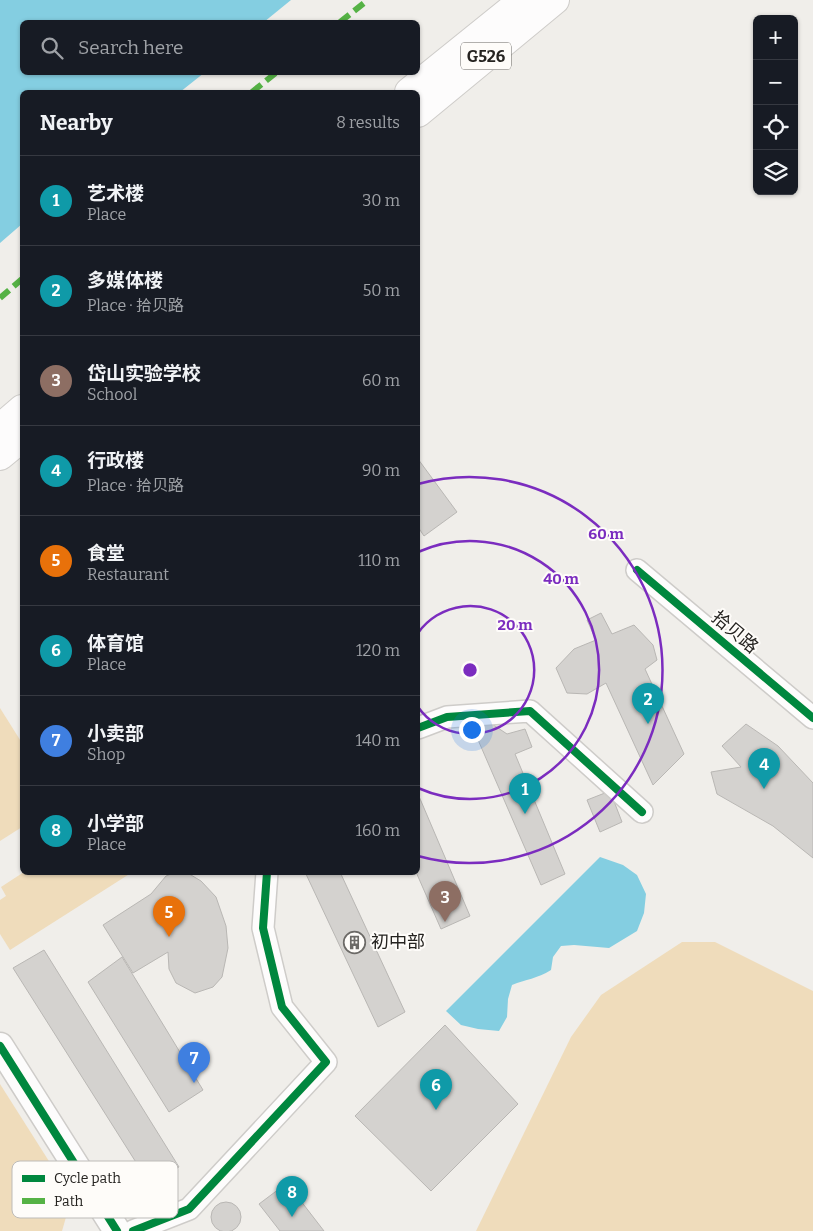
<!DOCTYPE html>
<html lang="en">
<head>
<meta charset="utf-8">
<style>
  body { margin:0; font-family:Bitter,"Noto Sans SC",serif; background:#20242c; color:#f1f3f6 }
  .controls { position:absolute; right:15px; top:15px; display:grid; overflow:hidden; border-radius:8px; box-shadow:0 1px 4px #0004 }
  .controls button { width:45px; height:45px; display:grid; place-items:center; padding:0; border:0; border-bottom:1px solid #363941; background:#171b24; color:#f1f3f6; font:25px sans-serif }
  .you { position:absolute; left:471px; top:729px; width:18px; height:18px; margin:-12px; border:4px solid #fff; border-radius:50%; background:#1a73e8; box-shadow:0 0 0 8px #1a73e833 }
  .badge { display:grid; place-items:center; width:32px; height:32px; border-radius:50%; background:#b45309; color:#fff; font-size:16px; font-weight:700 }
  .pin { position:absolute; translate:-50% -41px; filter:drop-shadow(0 1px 2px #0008) }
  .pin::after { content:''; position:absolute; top:26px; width:18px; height:15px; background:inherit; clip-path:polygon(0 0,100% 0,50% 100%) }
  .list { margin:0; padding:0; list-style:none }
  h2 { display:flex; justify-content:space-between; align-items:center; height:65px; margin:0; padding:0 20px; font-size:21px }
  h2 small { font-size:16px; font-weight:400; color:#9ea1a6 }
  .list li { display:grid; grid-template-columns:32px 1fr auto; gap:15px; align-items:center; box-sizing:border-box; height:90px; padding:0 20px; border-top:1px solid #363941 }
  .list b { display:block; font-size:19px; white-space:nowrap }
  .list p { margin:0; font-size:16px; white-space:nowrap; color:#9ea1a6 }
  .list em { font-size:16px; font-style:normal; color:#9ea1a6 }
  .icon { flex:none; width:28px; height:28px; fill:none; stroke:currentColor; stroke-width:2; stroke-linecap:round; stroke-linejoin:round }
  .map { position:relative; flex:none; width:813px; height:1231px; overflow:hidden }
  .search { position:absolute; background:#171b24; box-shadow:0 1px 4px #0004; left:20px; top:20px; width:400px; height:55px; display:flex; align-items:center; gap:12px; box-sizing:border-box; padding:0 18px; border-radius:8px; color:#9ea1a6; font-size:19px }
  .panel { position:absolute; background:#171b24; box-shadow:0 1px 4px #0004; left:20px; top:90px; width:400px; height:785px; border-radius:8px }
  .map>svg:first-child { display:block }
</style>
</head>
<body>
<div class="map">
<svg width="813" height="1231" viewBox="0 0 813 1231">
  <rect width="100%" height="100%" fill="#f0eeea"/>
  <!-- green -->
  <g fill="#efdcbb">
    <path d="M 0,708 L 22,743 L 22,827 L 0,841 Z"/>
    <path d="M 24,872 L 131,872 L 131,873 L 10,950 L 0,934 L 0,900 L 6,896 L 1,887 Z"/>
    <path d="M 682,942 L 715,942 L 813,991 L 813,1231 L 476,1231 L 571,1037 L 601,995 Z"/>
    <path d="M 0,1084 L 59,1177 L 71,1200 L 62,1231 L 0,1231 Z"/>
  </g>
  <!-- water -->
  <g fill="#84cee1">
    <path d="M 0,0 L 291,0 L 264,22 L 22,22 L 22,72 L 204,73 L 180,92 L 22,92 L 22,224 L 0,243 Z"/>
    <path d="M 600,857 L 623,865 L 637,875 L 646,894 L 644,913 L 637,931 L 609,948 L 574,945 L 561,946 L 553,957 L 551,970 C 537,979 526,979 512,985 L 508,999 L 507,1017 L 499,1031 L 478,1029 L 461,1025 L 446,1011 Z"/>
  </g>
  <!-- building -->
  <g fill="#d4d2cf" stroke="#b9b7b4">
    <path d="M 418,459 L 457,512 L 424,536 L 418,527 Z"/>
    <path d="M 601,613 L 612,634 L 634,625 L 653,645 L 657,660 L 645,669 L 684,754 L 653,785 L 606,683 L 587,694 L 567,693 L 556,668 L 574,649 L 596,640 L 587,620 Z"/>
    <path d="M 492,724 L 507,734 L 525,729 L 532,747 L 515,754 L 565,874 L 541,885 L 472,726 Z"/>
    <path d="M 746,724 L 778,746 L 813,783 L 813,858 L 773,826 L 717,794 L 711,772 L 741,767 L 722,746 Z"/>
    <path d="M 610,791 L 622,822 L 600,832 L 587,800 Z"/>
    <path d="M 418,794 L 470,916 L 441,929 L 416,872 L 418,872 Z"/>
    <path d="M 176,872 L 186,872 L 201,881 L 216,897 L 226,926 L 228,948 L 222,977 L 213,987 L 195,993 L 176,983 L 169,969 L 168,952 L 133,973 L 103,925 L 151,894 L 166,876 Z"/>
    <path d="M 305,872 L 340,872 L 405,1012 L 378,1027 Z"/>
    <path d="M 44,950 L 179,1167 L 151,1186 L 13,968 Z"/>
    <path d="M 122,957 L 203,1090 L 169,1112 L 88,982 Z"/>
    <path d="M 445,1025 L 518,1104 L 431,1191 L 355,1116 Z"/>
    <path d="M 287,1183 L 324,1231 L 280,1231 L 259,1204 Z"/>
    <circle cx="226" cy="1217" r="15"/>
  </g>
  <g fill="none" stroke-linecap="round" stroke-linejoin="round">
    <defs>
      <g id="minor">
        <path d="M 637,570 L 813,718"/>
        <path d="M 418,728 L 447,717 L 530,711 L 642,812"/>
        <path d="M 133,1231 L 189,1209 L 326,1062 L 282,1007 L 263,928 L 267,872"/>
      </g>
      <path id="tertiary" d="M 0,1046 L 117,1231"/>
      <g id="trunk">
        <path d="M 409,92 L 523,0"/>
        <path d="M 418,113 L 555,0"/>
        <path d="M 0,428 L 22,409"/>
        <path d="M 0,456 L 22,438"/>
      </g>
    </defs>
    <!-- minor casing -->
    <use href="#minor" stroke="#ceccc9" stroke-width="24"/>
    <!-- tertiary casing -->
    <use href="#tertiary" stroke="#ceccc9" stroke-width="29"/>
    <!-- trunk casing -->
    <use href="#trunk" stroke="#ceccc9" stroke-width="30"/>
    <!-- minor -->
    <use href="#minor" stroke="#fdfcfc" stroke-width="21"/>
    <!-- tertiary -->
    <use href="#tertiary" stroke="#fdfcfc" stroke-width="26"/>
    <!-- trunk -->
    <use href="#trunk" stroke="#fdfcfc" stroke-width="28"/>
    <!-- quiet -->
    <g stroke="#55b245" stroke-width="6" stroke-dasharray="12 6" stroke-linecap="butt">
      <path d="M 340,22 L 368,0"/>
      <path d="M 252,92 L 277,72"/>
      <path d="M 0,298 L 22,279"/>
    </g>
    <defs>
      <g id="cycleway">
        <path d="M 637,570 L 813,718"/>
        <path d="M 418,728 L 447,717 L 530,711 L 642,812"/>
        <path d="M 0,1046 L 117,1231"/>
        <path d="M 133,1231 L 189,1209 L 326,1062 L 282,1007 L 263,928 L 267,872"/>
      </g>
    </defs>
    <!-- cycleway casing -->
    <use href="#cycleway" stroke="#fefcf9" stroke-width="11"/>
    <!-- cycleway -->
    <use href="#cycleway" stroke="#00873e" stroke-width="8"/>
  </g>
  <!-- distance rings -->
  <g fill="none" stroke="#7b2cbf" stroke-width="2.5">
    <path d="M418 633A64 64 0 1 1 418 707"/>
    <path d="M418 552A129 129 0 1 1 418 788"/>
    <path d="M418 484A193 193 0 1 1 418 856"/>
  </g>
  <!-- icons -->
  <defs>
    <symbol id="building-ring" viewBox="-11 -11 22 22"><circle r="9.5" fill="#fefcf9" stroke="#6c6a67" stroke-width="1.5"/><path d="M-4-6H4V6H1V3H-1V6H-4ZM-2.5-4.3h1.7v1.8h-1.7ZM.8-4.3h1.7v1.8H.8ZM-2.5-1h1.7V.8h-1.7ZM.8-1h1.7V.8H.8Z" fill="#6c6a67"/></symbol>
  </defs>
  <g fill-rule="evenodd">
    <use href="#building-ring" x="342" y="930" width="25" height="25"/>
  </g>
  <g text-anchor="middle" stroke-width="4" stroke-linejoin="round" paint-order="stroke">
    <!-- shield labels -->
    <rect fill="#fefcf9" stroke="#666461" stroke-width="1" x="461" y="42.5" width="50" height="27" rx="4"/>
    <g font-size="16" font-weight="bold" fill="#252320">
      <text x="486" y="62">G526</text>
    </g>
    <!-- street labels -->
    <g font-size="18" fill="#252320" stroke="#fefcf9">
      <text transform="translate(735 632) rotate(40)" y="6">拾贝路</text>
    </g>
    <!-- poi labels -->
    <g font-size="18" fill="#252320" stroke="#fefcf9" text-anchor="start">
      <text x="371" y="948">初中部</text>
    </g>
  </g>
  <!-- legend -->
  <rect x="12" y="1161" width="166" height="57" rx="8" fill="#fefcf9" stroke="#bdbbb8" stroke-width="1"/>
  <rect x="22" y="1175" width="23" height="7" fill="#00873e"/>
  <rect x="22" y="1198" width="23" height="6" fill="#55b245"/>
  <g font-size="14" fill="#252320">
    <text x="54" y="1183">Cycle path</text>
    <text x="54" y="1206">Path</text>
  </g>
  <circle cx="470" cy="670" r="8" fill="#7b2cbf" stroke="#fefcf9" stroke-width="2.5"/>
  <g font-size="15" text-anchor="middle" font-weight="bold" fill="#7b2cbf" stroke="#fefcf9" stroke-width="4" stroke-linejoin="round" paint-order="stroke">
    <text x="606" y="539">60 m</text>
    <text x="561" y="584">40 m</text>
    <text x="515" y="630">20 m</text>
  </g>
</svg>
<div class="controls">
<button>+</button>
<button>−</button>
<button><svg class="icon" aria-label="locate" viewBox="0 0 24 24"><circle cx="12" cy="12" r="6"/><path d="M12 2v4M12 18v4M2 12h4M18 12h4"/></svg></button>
<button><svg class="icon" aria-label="layers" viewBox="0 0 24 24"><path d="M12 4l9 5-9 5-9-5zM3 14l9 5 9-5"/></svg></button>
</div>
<div class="you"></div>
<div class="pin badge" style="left:525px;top:814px;background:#0f9aa8">1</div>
<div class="pin badge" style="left:648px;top:724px;background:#0f9aa8">2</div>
<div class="pin badge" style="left:445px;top:922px;background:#8d6e63">3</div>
<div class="pin badge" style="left:764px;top:789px;background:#0f9aa8">4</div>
<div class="pin badge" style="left:169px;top:937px;background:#e8710a">5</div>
<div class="pin badge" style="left:436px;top:1110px;background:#0f9aa8">6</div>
<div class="pin badge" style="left:194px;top:1083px;background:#3f7fe0">7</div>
<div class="pin badge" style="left:292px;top:1217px;background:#0f9aa8">8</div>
<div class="search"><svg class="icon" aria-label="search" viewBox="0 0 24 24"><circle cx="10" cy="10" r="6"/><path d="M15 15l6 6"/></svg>Search here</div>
<section class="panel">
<h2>Nearby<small>8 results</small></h2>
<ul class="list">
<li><span class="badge" style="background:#0f9aa8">1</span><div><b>艺术楼</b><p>Place</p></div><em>30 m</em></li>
<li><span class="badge" style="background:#0f9aa8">2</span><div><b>多媒体楼</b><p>Place · 拾贝路</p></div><em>50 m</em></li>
<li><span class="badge" style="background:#8d6e63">3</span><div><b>岱山实验学校</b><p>School</p></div><em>60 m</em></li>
<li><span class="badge" style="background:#0f9aa8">4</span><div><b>行政楼</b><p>Place · 拾贝路</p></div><em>90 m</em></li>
<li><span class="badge" style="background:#e8710a">5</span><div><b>食堂</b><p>Restaurant</p></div><em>110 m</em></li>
<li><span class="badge" style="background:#0f9aa8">6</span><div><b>体育馆</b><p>Place</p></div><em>120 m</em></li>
<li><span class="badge" style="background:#3f7fe0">7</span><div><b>小卖部</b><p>Shop</p></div><em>140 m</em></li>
<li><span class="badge" style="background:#0f9aa8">8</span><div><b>小学部</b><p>Place</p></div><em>160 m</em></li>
</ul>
</section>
</div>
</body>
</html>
